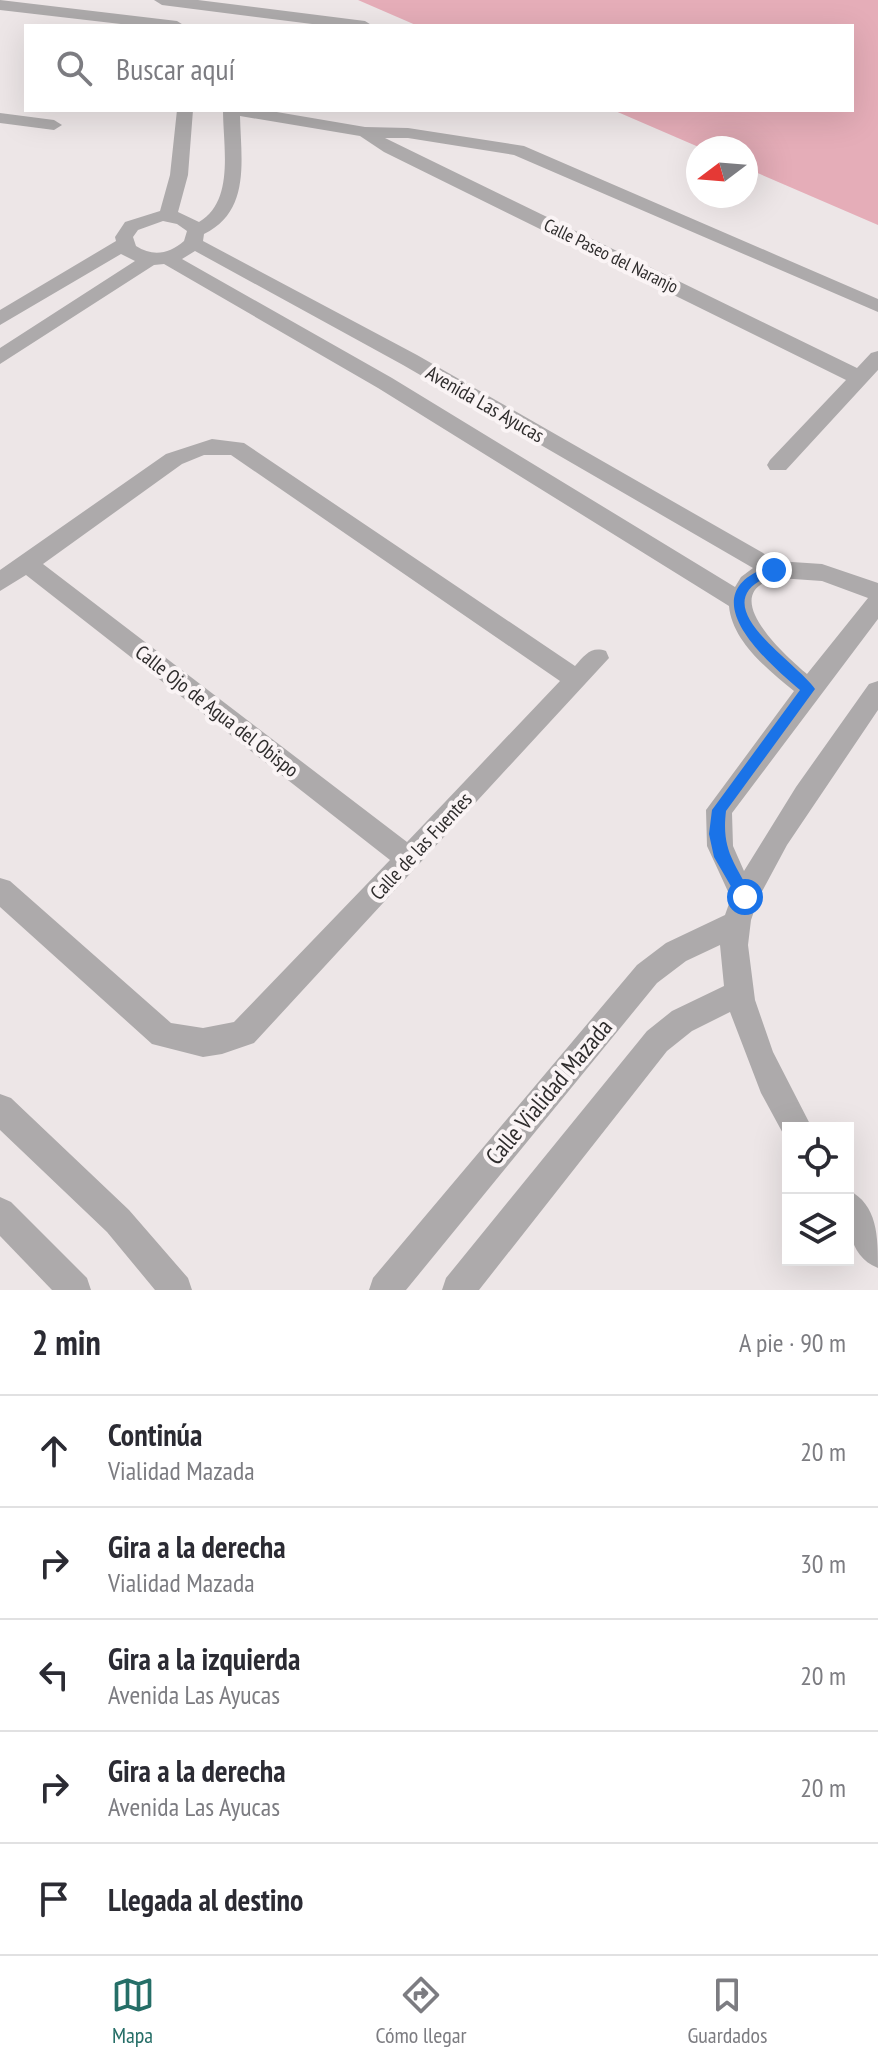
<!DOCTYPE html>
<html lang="es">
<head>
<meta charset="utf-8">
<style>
  body { margin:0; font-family:"PT Sans Narrow",sans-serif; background:#f2f2f3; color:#2b2b33 }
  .controls { position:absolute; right:24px; bottom:24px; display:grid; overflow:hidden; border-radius:0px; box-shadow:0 8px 32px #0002 }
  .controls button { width:72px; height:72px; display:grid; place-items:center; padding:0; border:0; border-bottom:2px solid #e1e1e2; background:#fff; color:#2b2b33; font:40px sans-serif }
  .compass { position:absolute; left:686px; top:136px; width:72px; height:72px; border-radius:50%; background:#fff; box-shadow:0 8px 32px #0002; rotate:254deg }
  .stop { position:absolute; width:24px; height:24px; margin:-18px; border:6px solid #1a73e8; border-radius:50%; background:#fff }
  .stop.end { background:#1a73e8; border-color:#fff; box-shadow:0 2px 8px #0008 }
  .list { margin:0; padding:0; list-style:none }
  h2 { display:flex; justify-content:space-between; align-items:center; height:104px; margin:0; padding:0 32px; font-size:34px }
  h2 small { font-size:26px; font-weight:400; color:#7c7c81 }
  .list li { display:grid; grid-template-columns:52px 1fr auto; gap:24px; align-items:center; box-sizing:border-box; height:112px; padding:0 32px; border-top:2px solid #e1e1e2 }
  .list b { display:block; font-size:30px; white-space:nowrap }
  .list p { margin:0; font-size:26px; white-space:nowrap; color:#7c7c81 }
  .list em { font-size:26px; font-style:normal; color:#7c7c81 }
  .icon { flex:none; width:44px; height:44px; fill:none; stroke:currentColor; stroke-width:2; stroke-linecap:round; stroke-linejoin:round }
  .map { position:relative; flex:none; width:878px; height:1290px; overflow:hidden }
  .search { position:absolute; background:#fff; box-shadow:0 8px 32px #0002; left:24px; right:24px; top:24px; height:88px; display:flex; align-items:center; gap:20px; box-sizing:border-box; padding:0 28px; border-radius:0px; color:#7c7c81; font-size:30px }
  .sheet { height:664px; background:#fff }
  nav { display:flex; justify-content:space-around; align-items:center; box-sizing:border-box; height:112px; border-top:2px solid #e1e1e2; background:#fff; font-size:22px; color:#7c7c81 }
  nav a { display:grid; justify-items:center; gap:4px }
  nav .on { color:#256e67 }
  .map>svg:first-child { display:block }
</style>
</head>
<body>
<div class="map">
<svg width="878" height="1290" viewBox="0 0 878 1290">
  <rect width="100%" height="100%" fill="#ede6e7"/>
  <!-- green -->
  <path fill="#e5adb8" d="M 358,0 L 878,0 L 878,225 L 746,168 L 746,148 L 701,148 L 613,110 L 852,110 L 852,26 L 418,26 Z"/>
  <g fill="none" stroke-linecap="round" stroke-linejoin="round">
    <!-- street -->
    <g fill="#adaaab" fill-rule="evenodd">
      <path d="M 0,0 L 177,21 L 185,26 L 138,26 L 0,10 Z"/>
      <path d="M 154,0 L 198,0 L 365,21 L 373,26 L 328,26 L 162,5 Z"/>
      <path d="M 177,110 L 193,110 L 188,175 L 178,212 L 199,222 C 235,201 223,146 223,110 L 265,110 L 365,127 L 408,128 L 524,146 L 878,299 L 878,312 L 514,155 L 408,138 L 385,138 L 857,368 L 871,353 L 878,351 L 878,370 L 786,470 L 770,470 L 767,465 L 770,460 L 846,380 L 384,152 L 360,136 L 240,116 C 241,160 251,211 204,234 L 203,241 L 417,355 L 777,561 L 822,564 L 878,583 L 878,619 L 732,813 L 733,846 L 744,871 L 796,787 L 869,684 L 878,681 L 878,710 L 787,845 L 759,897 L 751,920 L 748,945 L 755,1000 L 773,1052 L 812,1128 L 788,1128 L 786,1139 L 761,1093 L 730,1012 L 692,1031 L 667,1051 L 479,1290 L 442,1290 L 446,1278 L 647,1031 L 672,1011 L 724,986 L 720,945 L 686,961 L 657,983 L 406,1290 L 369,1290 L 373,1278 L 637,965 L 666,943 L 725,915 L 731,898 L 707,846 L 706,810 L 794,691 C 768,670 732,641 729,606 L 378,388 L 164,264 L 154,265 L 0,364 L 0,348 L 135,261 L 121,254 L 0,325 L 0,310 L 116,241 L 115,237 L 125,222 L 160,211 L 170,175 ZM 163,221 L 177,224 L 187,231 L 184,241 C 169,254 153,257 136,246 L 133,237 L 138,230 ZM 195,251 L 403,365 L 753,568 L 741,577 L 735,587 L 392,378 L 182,259 ZM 779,578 L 822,581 L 868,598 L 807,674 C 786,656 712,591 779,578 Z"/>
      <path d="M 0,113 L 54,120 L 62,125 L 54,130 L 0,123 Z"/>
      <path d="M 212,439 L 244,443 L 575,666 C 585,655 591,646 606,651 L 609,658 L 254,1043 L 222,1054 L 203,1057 L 152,1044 L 0,907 L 0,878 L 10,881 L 171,1023 L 203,1028 L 234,1022 L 390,860 L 26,575 L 0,591 L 0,570 L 166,454 ZM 204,455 L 231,455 L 560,681 L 407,842 L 43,564 L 182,464 Z"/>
      <path d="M 0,1094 L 11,1098 L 129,1210 L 188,1278 L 192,1290 L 155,1290 L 107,1232 L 0,1130 Z"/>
      <path d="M 848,1190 C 878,1204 878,1238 878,1268 C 846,1255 848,1220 848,1190 Z"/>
      <path d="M 0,1197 L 11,1202 L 87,1278 L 91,1290 L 52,1290 L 0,1236 Z"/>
    </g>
  </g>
  <!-- route -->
  <path fill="#1a73e8" d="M 774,565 L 778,567 L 778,573 C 693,600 794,659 815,689 L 726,811 C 721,852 736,863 752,897 L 745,904 L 740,902 L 714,857 L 709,834 L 712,810 L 800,690 C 761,657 688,591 774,565 Z"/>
  <g text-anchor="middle" stroke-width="8" stroke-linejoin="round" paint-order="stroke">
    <!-- far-street labels -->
    <g font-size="18" fill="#2f2d2d" stroke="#faf4f5">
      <text transform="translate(611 256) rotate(26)" y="6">Calle Paseo del Naranjo</text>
    </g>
    <!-- street labels -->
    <g font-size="20" fill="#2f2d2d" stroke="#faf4f5">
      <text transform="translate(485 404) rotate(30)" y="7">Avenida Las Ayucas</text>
      <text transform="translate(217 711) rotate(38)" y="7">Calle Ojo de Agua del Obispo</text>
      <text transform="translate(421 846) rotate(-47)" y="7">Calle de las Fuentes</text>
    </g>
    <!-- near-street labels -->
    <g font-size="24" fill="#2f2d2d" stroke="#faf4f5">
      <text transform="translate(549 1092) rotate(-50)" y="8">Calle Vialidad Mazada</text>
    </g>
  </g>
</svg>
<div class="controls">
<button><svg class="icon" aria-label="locate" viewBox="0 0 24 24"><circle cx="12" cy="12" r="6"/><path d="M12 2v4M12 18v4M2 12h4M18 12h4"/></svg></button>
<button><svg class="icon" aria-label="layers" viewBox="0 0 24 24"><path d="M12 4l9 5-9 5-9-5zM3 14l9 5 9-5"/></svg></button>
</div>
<svg class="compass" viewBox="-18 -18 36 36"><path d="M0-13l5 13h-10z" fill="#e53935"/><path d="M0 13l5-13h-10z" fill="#7c7c81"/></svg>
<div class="stop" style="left:745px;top:897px"></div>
<div class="stop end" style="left:774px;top:570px"></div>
<div class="search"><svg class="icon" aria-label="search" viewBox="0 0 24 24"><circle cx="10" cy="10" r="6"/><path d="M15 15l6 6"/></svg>Buscar aquí</div>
</div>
<section class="sheet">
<h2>2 min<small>A pie · 90 m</small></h2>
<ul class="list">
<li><svg class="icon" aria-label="ahead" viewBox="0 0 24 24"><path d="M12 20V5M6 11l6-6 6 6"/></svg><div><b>Continúa</b><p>Vialidad Mazada</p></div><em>20 m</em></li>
<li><svg class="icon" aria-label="right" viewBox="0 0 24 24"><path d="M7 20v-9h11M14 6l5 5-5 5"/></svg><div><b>Gira a la derecha</b><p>Vialidad Mazada</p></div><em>30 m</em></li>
<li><svg class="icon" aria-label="left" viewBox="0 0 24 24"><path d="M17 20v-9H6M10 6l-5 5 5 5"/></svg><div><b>Gira a la izquierda</b><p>Avenida Las Ayucas</p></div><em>20 m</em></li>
<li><svg class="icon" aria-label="right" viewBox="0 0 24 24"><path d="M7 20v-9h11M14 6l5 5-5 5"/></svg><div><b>Gira a la derecha</b><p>Avenida Las Ayucas</p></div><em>20 m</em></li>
<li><svg class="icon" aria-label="arrive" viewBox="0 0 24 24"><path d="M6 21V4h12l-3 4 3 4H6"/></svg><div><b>Llegada al destino</b></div></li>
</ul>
</section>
<nav>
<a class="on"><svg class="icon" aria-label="map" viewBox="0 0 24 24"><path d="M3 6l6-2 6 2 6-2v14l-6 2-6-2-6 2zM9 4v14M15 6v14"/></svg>Mapa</a>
<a><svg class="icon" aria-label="directions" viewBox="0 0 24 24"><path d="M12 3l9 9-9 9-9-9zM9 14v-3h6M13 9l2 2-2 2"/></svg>Cómo llegar</a>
<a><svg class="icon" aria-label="saved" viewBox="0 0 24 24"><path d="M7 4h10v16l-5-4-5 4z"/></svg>Guardados</a>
</nav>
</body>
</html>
